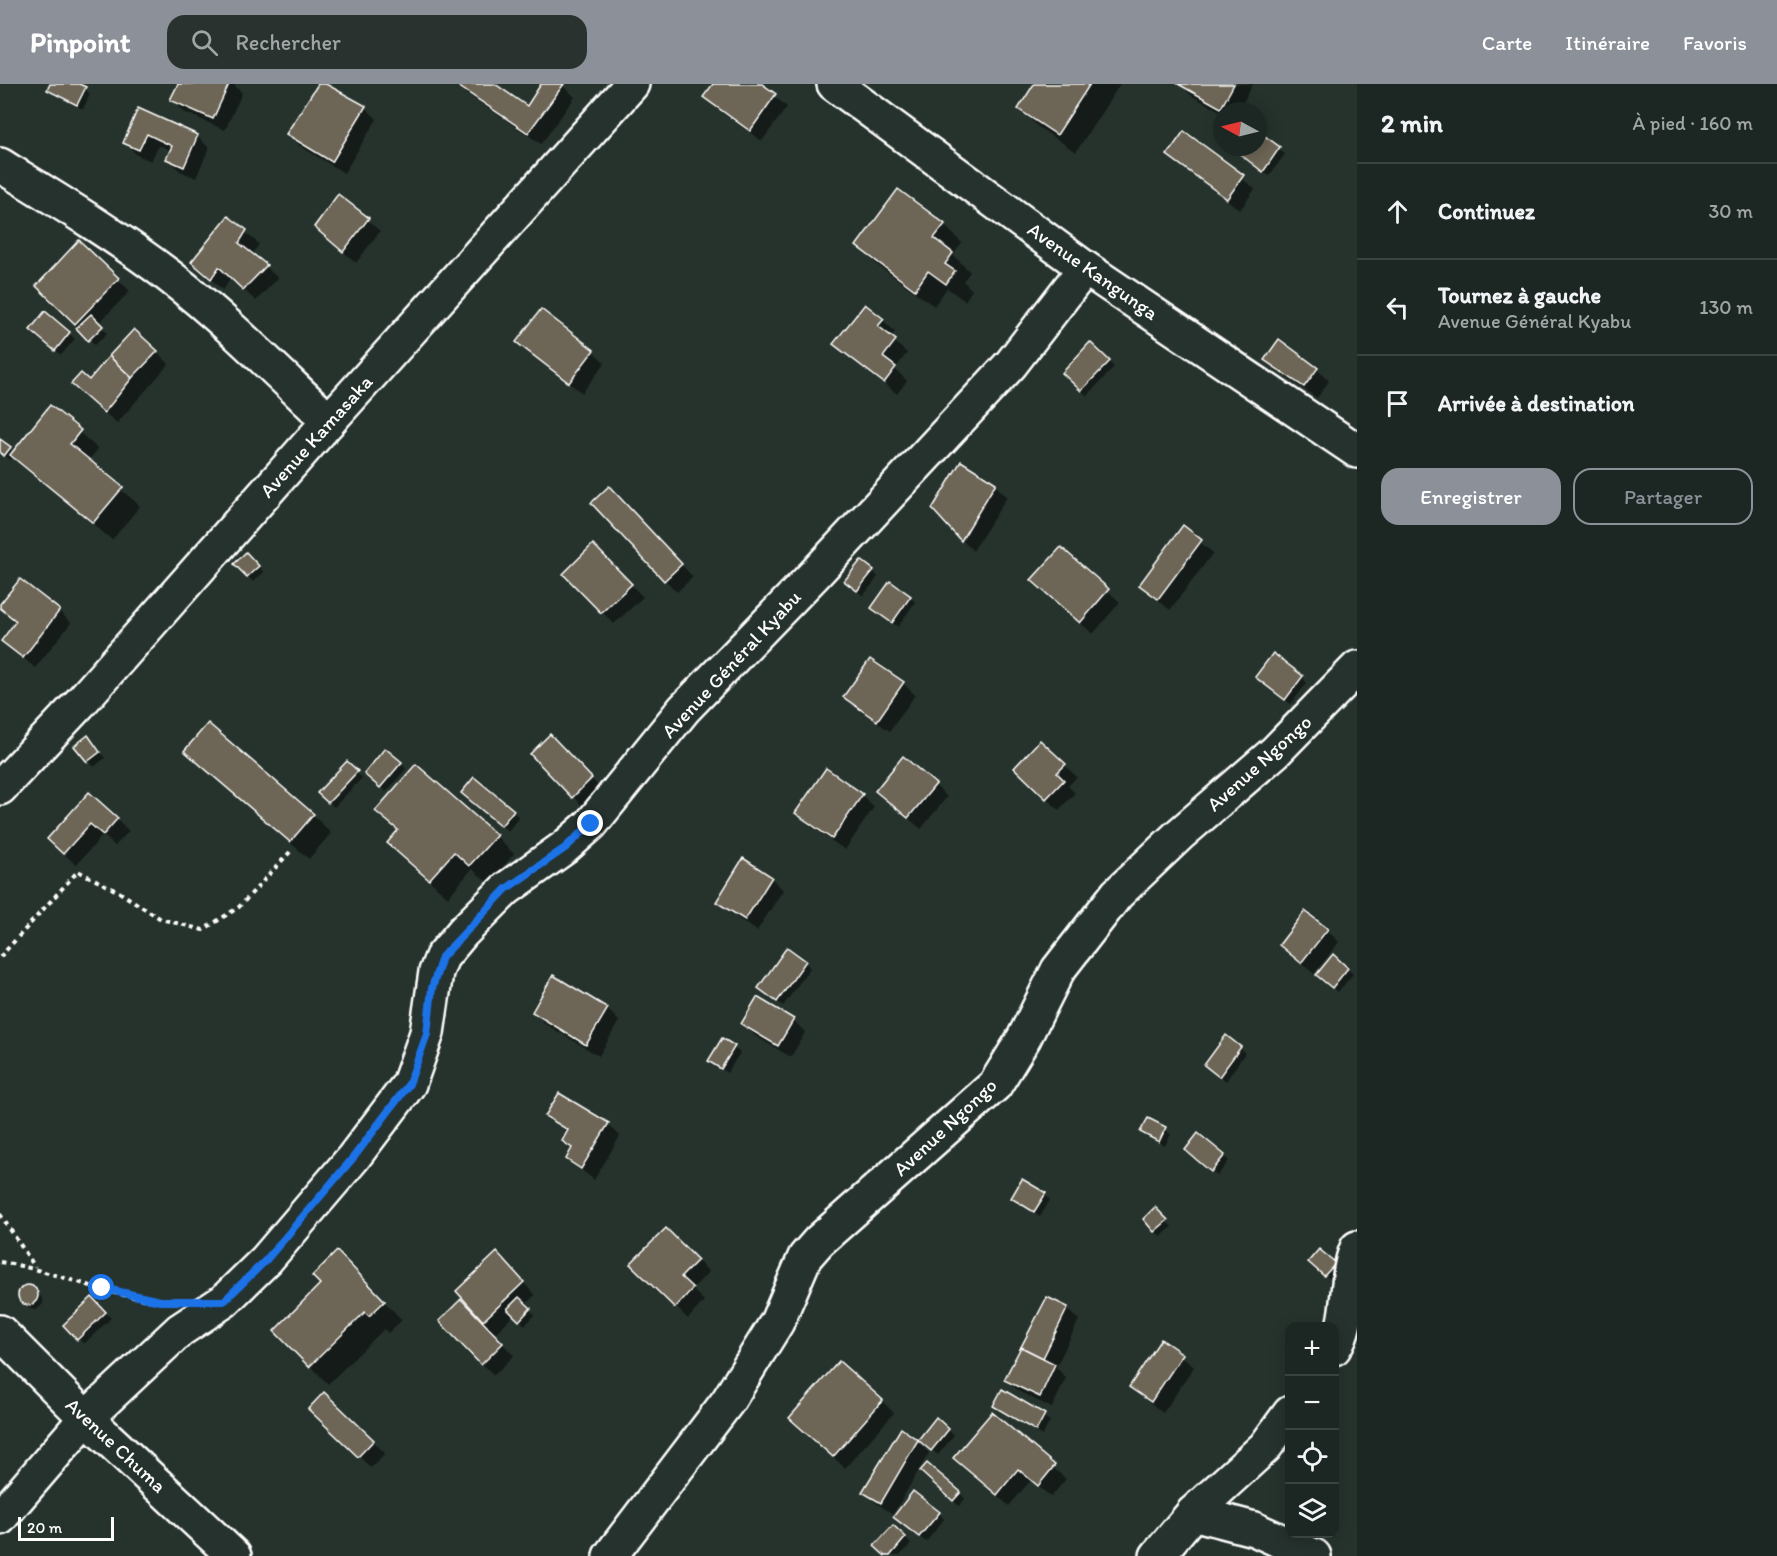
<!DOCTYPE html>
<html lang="fr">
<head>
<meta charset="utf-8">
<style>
  body { margin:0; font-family:Itim,sans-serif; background:#29322f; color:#f1f3f6 }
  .controls { position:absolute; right:18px; bottom:18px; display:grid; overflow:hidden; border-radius:12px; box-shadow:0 3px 15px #0003 }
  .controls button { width:54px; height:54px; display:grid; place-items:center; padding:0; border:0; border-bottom:2px solid #3a4340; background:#1c2622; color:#f1f3f6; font:30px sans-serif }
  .compass { position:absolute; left:1213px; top:18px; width:54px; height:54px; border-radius:50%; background:#1c2622; box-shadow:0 3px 15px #0003; rotate:277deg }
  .scale { position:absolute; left:18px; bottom:15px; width:96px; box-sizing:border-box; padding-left:6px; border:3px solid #fff; border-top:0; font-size:16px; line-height:21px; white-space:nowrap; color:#fff; -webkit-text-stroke:4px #26332d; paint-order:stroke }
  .stop { position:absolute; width:18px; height:18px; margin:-14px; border:4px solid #1a73e8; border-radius:50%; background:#fff }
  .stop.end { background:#1a73e8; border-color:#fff; box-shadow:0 2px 6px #0008 }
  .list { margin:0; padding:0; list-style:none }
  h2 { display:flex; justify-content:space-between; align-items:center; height:78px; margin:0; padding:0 24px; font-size:26px }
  h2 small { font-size:20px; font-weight:400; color:#a0a5a5 }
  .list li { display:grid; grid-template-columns:39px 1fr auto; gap:18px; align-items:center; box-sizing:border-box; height:96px; padding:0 24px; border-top:2px solid #3a4340 }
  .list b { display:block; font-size:22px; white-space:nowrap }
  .list p { margin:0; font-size:20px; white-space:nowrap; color:#a0a5a5 }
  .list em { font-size:20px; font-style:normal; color:#a0a5a5 }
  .actions { display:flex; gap:12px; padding:18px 24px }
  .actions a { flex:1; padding:14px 0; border:2px solid #8c9099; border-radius:18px; text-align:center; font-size:21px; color:#8c9099 }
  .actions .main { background:#8c9099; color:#fff }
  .icon { flex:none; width:33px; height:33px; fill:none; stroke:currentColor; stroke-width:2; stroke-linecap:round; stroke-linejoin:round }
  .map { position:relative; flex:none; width:1357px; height:1472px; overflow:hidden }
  header { display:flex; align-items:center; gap:36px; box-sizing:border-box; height:84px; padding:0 30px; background:#8c9099; color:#fff }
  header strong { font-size:28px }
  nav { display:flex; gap:33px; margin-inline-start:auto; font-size:21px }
  .search { width:420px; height:54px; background:#29322f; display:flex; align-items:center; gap:15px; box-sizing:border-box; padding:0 21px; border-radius:18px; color:#a0a5a5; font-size:22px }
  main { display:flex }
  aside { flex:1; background:#1c2622 }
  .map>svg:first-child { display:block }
</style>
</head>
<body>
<header>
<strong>Pinpoint</strong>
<div class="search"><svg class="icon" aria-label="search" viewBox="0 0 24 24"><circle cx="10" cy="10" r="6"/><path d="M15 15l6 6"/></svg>Rechercher</div>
<nav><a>Carte</a><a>Itinéraire</a><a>Favoris</a></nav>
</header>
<main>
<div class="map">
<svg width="1357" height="1472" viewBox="0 0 1357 1472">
  <rect width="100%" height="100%" fill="#26332d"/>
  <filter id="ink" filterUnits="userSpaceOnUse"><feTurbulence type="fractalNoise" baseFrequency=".0167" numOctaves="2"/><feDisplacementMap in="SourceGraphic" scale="12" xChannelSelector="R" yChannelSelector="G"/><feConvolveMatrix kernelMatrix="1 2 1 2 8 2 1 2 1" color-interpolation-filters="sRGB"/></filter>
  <g filter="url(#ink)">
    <!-- shadow -->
    <g fill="#0007">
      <path d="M 52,0 L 75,0 L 85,5 L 90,10 L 83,25 L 55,11 L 49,6 Z"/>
      <path d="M 179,0 L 233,0 L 242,9 L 225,46 L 184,28 L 172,16 Z"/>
      <path d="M 320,0 L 365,23 L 377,35 L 344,89 L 300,62 L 288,50 Z"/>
      <path d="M 452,0 L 492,0 L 528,25 L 543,0 L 561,0 L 575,13 L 541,60 Z"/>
      <path d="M 714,0 L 760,0 L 787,23 L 762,57 L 717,25 L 705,13 Z"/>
      <path d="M 1036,0 L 1120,0 L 1076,68 L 1038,43 L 1020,25 Z"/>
      <path d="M 1180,0 L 1253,0 L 1238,27 L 1222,28 L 1192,12 Z"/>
      <path d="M 139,26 L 197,52 L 209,64 L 196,94 L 180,87 L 168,75 L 172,67 L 159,61 L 151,77 L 137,71 L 125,59 Z"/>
      <path d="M 1184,49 L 1255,105 L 1240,126 L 1169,71 Z"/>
      <path d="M 1258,49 L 1285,70 L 1269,92 L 1234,64 L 1258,63 Z"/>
      <path d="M 338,112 L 380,147 L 356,179 L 316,143 Z"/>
      <path d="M 228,134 L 259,160 L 252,171 L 278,194 L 256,217 L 231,194 L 223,206 L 193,178 Z"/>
      <path d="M 944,141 L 962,159 L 953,171 L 970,188 L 963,197 L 972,206 L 965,217 L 947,204 L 934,222 L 876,180 L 858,162 Z"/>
      <path d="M 79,158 L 130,207 L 98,240 L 107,249 L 95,261 L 38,202 Z"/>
      <path d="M 45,229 L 75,255 L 61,271 L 37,251 Z"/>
      <path d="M 883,236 L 895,248 L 890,254 L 907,269 L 895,285 L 907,297 L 897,310 L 835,260 Z"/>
      <path d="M 518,258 L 593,267 L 605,279 L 582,309 Z"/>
      <path d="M 1090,261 L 1114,283 L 1087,312 L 1064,289 Z"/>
      <path d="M 157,268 L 169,280 L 117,339 L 85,312 L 90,298 Z"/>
      <path d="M 1266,276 L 1317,285 L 1329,297 L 1317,314 L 1278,288 Z"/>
      <path d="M 51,323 L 98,365 L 88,377 L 140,422 L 112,456 L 13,373 L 10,376 L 0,368 L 0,357 L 14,369 Z"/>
      <path d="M 962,379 L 995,401 L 1007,413 L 973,467 L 962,456 Z"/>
      <path d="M 621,416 L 693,493 L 677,508 L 665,496 Z"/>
      <path d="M 1183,444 L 1213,469 L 1170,526 L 1141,501 Z"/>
      <path d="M 593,462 L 643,513 L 614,540 L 565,490 Z"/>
      <path d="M 1061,465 L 1120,518 L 1093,550 L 1045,508 Z"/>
      <path d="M 246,470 L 264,488 L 253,498 L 236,480 Z"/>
      <path d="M 873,487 L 878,493 L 863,512 L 852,502 Z"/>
      <path d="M 910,513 L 915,518 L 898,543 L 878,529 Z"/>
      <path d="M 0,523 L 59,527 L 71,539 L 35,584 L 3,556 L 17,539 Z"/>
      <path d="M 1302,593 L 1307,599 L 1291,620 L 1263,599 Z"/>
      <path d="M 903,599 L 915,611 L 890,647 L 857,625 L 845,613 Z"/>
      <path d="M 1040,658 L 1077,693 L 1068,702 L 1075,709 L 1059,726 L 1016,684 Z"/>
      <path d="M 93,659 L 105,674 L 94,683 L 76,662 Z"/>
      <path d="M 562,664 L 603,707 L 585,725 L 532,670 Z"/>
      <path d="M 186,667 L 313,731 L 331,749 L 309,775 Z"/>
      <path d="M 347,679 L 362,694 L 334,723 L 319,709 Z"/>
      <path d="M 401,679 L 406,685 L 386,708 L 372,695 Z"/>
      <path d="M 474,695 L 519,733 L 508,747 L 468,715 Z"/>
      <path d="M 935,701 L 947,713 L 921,745 L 877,707 Z"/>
      <path d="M 89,710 L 129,747 L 115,762 L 103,751 L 76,781 L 61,767 Z"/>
      <path d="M 862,711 L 874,723 L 845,766 L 809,741 L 797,729 Z"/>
      <path d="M 377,727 L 496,752 L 514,770 L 488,799 L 472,785 L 448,813 L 407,777 L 398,747 Z"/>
      <path d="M 771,794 L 783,806 L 757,847 L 730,829 L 718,817 Z"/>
      <path d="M 1327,846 L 1339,858 L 1314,890 L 1281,861 Z"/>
      <path d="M 805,878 L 810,884 L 783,922 L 766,909 Z"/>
      <path d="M 1347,885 L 1353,890 L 1338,908 L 1324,896 Z"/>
      <path d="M 758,915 L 793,936 L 805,948 L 791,973 L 755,952 L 743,940 Z"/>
      <path d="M 607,925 L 619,937 L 599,972 L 545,940 L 533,927 Z"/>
      <path d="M 723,956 L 740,969 L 727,989 L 710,977 Z"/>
      <path d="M 1240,964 L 1245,969 L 1226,997 L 1210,984 Z"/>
      <path d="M 547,1032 L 608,1040 L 620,1052 L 594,1096 L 568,1075 L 573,1066 L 564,1057 L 568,1049 Z"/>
      <path d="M 1149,1036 L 1171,1050 L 1165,1062 L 1142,1048 Z"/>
      <path d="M 1193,1071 L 1224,1072 L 1229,1077 L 1217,1092 Z"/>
      <path d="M 1045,1111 L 1050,1116 L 1040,1133 L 1012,1113 Z"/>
      <path d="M 1155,1125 L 1172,1143 L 1161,1153 L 1145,1135 Z"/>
      <path d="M 666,1146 L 709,1188 L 692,1205 L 704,1217 L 688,1235 L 633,1180 Z"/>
      <path d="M 1335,1180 L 1340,1186 L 1331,1196 L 1316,1183 Z"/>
      <path d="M 508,1182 L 535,1211 L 525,1221 L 535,1231 L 525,1241 L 514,1231 L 494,1250 L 514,1272 L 494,1291 L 482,1280 L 474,1230 Z"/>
      <path d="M 355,1187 L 402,1236 L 388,1249 L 384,1245 L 328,1300 L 276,1247 L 322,1201 Z"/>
      <path d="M 31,1204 L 42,1214 L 43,1220 L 36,1226 L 30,1225 L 20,1214 L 21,1208 Z"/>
      <path d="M 92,1215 L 111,1234 L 84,1260 L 66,1241 Z"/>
      <path d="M 1048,1215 L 1067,1224 L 1079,1236 L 1056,1283 L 1066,1294 L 1052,1324 L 1018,1307 L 1006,1295 Z"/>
      <path d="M 1162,1257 L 1194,1283 L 1163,1329 L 1131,1303 Z"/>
      <path d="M 1003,1307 L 1050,1337 L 1042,1352 L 994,1321 Z"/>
      <path d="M 324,1310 L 385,1369 L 371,1384 L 310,1325 Z"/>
      <path d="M 882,1317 L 894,1329 L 845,1384 L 791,1334 Z"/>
      <path d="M 992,1330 L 1066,1395 L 1051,1413 L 1031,1396 L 1009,1422 L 955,1374 Z"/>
      <path d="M 936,1335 L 954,1351 L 938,1371 L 920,1356 L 918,1358 L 929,1369 L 893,1430 L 876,1419 L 864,1407 L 901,1347 L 918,1358 Z"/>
      <path d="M 927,1393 L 960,1409 L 965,1415 L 959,1422 Z"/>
      <path d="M 939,1429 L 944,1435 L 926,1458 L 901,1438 Z"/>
      <path d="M 893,1443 L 911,1460 L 900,1472 L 886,1472 Z"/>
    </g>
    <!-- building -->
    <g fill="#6d6555" stroke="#fff" stroke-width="1.5">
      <path d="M 50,0 L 79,0 L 86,3 L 77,21 L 47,6 Z"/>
      <path d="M 178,0 L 229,0 L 213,35 L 170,16 Z"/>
      <path d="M 318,0 L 326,0 L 366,22 L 332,78 L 286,50 Z"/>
      <path d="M 455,0 L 495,0 L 527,22 L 541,0 L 564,0 L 528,49 Z"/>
      <path d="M 713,0 L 762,0 L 776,10 L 750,47 L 703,13 Z"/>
      <path d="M 1034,0 L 1090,0 L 1057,51 L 1018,25 Z"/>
      <path d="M 1178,0 L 1234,0 L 1221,24 Z"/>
      <path d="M 138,24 L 198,51 L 184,83 L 166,75 L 172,62 L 147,50 L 139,66 L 123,59 Z"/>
      <path d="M 1184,47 L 1244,91 L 1227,115 L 1167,71 Z"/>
      <path d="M 1258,47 L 1280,63 L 1263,88 L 1232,64 L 1258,63 Z"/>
      <path d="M 898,105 L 945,140 L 934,154 L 953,169 L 945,180 L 955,187 L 946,200 L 928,187 L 915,206 L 856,162 Z"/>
      <path d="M 338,110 L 369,134 L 343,168 L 314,143 Z"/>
      <path d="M 228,132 L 247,146 L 239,159 L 267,181 L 243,206 L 219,183 L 211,195 L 191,178 Z"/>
      <path d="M 79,156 L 119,194 L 75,240 L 36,202 Z"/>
      <path d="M 865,220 L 884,235 L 878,242 L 896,256 L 883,273 L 896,283 L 884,299 L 833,260 Z"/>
      <path d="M 541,225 L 594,266 L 569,299 L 516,258 Z"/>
      <path d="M 45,227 L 70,248 L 55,267 L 30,246 Z"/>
      <path d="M 91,230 L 103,242 L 88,257 L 76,244 Z"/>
      <path d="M 134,245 L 158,267 L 132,294 L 109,272 Z"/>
      <path d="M 1279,255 L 1318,284 L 1304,303 L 1264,276 Z"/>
      <path d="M 1090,258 L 1110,277 L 1081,307 L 1062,289 Z"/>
      <path d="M 109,272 L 132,294 L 104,329 L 71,300 L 81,289 L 89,296 Z"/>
      <path d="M 50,321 L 81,346 L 70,360 L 123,403 L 93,439 L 10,371 Z"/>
      <path d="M 0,355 L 11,363 L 4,372 L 0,368 Z"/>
      <path d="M 961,377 L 996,399 L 961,457 L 932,425 Z"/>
      <path d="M 609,402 L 682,480 L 664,497 L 591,419 Z"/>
      <path d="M 1183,441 L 1202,456 L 1158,515 L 1139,501 Z"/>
      <path d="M 593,460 L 632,500 L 601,529 L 563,490 Z"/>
      <path d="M 1061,463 L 1109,505 L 1080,539 L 1031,496 Z"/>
      <path d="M 246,468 L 259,482 L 247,493 L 234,480 Z"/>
      <path d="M 861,476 L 874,486 L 857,507 L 844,497 Z"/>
      <path d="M 20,495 L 60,526 L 23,574 L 1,557 L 16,537 L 0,524 L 0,520 Z"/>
      <path d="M 890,497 L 911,512 L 892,539 L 871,524 Z"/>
      <path d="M 1273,569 L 1303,592 L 1285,616 L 1255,593 Z"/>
      <path d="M 870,575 L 904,598 L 877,637 L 843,613 Z"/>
      <path d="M 208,639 L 314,730 L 290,758 L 184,667 Z"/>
      <path d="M 550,650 L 592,694 L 572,714 L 530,670 Z"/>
      <path d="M 88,651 L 100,668 L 87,678 L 74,662 Z"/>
      <path d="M 1040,656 L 1066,680 L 1057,689 L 1064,696 L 1046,715 L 1014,684 Z"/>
      <path d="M 385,664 L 402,678 L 380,704 L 364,690 Z"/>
      <path d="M 903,672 L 936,700 L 908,734 L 875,707 Z"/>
      <path d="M 347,677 L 358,687 L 328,719 L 317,709 Z"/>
      <path d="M 416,680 L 497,751 L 469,782 L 454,768 L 429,796 L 387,759 L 398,746 L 375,727 Z"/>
      <path d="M 826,684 L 863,710 L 832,755 L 795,729 Z"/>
      <path d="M 474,693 L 514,726 L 501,742 L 461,709 Z"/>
      <path d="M 89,708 L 118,734 L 103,751 L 90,740 L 63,770 L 47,755 Z"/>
      <path d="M 743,774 L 772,793 L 745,836 L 716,818 Z"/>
      <path d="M 1305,827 L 1328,845 L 1301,879 L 1279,861 Z"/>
      <path d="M 787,863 L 806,877 L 777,918 L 758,904 Z"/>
      <path d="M 1333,870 L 1348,884 L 1332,904 L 1316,891 Z"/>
      <path d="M 553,891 L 608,924 L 586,961 L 532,928 Z"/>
      <path d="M 757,913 L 794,935 L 778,962 L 741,940 Z"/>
      <path d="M 1226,951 L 1241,963 L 1219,993 L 1204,981 Z"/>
      <path d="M 722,954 L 735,962 L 721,985 L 708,977 Z"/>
      <path d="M 559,1009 L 609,1039 L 581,1085 L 566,1075 L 572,1064 L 562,1057 L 568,1046 L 545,1032 Z"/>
      <path d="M 1148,1034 L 1166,1043 L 1159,1058 L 1140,1048 Z"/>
      <path d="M 1198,1049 L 1225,1071 L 1211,1088 L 1185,1066 Z"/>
      <path d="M 1022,1095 L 1046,1109 L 1034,1128 L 1011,1114 Z"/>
      <path d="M 1155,1123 L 1168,1136 L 1154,1148 L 1143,1135 Z"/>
      <path d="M 666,1144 L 698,1176 L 681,1193 L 693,1204 L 675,1224 L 630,1180 Z"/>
      <path d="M 1319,1165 L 1336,1179 L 1324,1192 L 1308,1178 Z"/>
      <path d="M 337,1167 L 385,1217 L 369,1232 L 365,1228 L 309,1283 L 274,1247 L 320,1200 L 312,1192 Z"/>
      <path d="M 497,1168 L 524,1198 L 483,1237 L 456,1207 Z"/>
      <circle cx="28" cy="1211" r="10"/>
      <path d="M 92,1213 L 106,1228 L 77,1256 L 63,1241 Z"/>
      <path d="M 519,1213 L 531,1224 L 519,1237 L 507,1225 Z"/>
      <path d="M 1047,1213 L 1068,1223 L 1043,1274 L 1021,1263 Z"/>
      <path d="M 461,1215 L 503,1259 L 481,1281 L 439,1237 Z"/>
      <path d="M 1161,1255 L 1183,1270 L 1151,1318 L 1129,1303 Z"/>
      <path d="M 1021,1263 L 1055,1280 L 1040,1313 L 1004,1296 Z"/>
      <path d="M 839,1277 L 883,1316 L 833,1373 L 789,1334 Z"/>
      <path d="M 1002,1305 L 1045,1330 L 1036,1347 L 993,1322 Z"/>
      <path d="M 324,1308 L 374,1356 L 358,1373 L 308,1325 Z"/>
      <path d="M 992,1328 L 1055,1381 L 1038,1402 L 1018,1385 L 997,1411 L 953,1374 Z"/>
      <path d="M 936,1333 L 949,1345 L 931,1367 L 918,1356 Z"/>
      <path d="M 901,1344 L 918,1356 L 881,1419 L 862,1408 Z"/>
      <path d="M 927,1379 L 961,1408 L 953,1417 L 920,1387 Z"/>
      <path d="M 913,1407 L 940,1428 L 919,1453 L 893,1433 Z"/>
      <path d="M 893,1441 L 906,1453 L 890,1472 L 885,1472 L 874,1462 Z"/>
    </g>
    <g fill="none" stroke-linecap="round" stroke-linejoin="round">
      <defs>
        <g id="minor">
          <path d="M 834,0 L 1085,184 L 1357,367"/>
          <path d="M 0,81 C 57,116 115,151 169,192 C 226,236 277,288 329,337"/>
          <path d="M 0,1248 L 86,1334 L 234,1472"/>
          <path d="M 1334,1264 C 1352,1237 1344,1194 1357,1164"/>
          <path d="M 1193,1429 L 1254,1445 L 1314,1472"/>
          <path d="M 0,1434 L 86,1334 L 180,1246 L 224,1217 L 266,1176 L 353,1074 L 409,1000 L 427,949 L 436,888 L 442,873 L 463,848 L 506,805 L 565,763 L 591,740 L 684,625 L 814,491 L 1011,280 L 1085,184"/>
          <path d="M 610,1472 L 728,1317 L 777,1238 L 805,1173 L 819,1157 L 995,1001 L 1024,954 L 1058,886 L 1117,810 L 1179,751 L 1275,668 L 1357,584"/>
          <path d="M 1157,1472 L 1193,1429 L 1265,1363 L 1290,1329"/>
        </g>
        <path id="tertiary" d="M 0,704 L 80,619 L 329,337 L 632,0"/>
      </defs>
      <!-- minor casing -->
      <use href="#minor" stroke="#fff" stroke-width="38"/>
      <!-- tertiary casing -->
      <use href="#tertiary" stroke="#fff" stroke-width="38"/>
      <!-- path -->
      <g stroke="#fff" stroke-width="4" stroke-dasharray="4.5 4.5" stroke-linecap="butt">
        <path d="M 0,873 L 78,787 L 119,808 L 161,835 L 203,846 L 239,823 L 290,768"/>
        <path d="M 0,1130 L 35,1183"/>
        <path d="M 0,1178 C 54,1186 111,1214 164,1217"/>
      </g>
      <!-- minor -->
      <use href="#minor" stroke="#26332d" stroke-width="33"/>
      <!-- tertiary -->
      <use href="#tertiary" stroke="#26332d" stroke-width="33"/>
    </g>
  </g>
  <g fill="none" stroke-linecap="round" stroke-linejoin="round" filter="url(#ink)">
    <!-- route -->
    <path stroke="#1a73e8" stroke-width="8" d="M 102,1204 L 160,1217 L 224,1217 L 266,1176 L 353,1074 L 409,1000 L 427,950 L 432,904 L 442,873 L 506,805 L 565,764 L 591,740"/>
  </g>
  <g text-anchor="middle" stroke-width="4.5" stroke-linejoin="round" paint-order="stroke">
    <!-- street labels -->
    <g font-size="20" fill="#fff" stroke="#26332d">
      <text transform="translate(1093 187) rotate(35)" y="7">Avenue Kangunga</text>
      <text transform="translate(316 352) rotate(-48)" y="7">Avenue Kamasaka</text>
      <text transform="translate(731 580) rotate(-47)" y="7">Avenue Général Kyabu</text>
      <text transform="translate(1259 679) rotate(-42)" y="7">Avenue Ngongo</text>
      <text transform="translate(945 1043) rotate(-43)" y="7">Avenue Ngongo</text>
      <text transform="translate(116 1361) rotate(43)" y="7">Avenue Chuma</text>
    </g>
  </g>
</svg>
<div class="controls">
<button>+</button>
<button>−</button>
<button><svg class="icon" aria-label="locate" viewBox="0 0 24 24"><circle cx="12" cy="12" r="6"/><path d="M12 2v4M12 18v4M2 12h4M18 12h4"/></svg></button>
<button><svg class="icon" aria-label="layers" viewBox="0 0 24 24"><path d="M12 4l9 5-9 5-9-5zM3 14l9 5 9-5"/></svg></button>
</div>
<svg class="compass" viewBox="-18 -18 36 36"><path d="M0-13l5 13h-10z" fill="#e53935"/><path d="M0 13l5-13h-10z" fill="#a0a5a5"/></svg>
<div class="scale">20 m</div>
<div class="stop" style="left:102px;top:1204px"></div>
<div class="stop end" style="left:591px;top:740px"></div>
</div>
<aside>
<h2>2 min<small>À pied · 160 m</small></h2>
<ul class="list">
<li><svg class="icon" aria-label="ahead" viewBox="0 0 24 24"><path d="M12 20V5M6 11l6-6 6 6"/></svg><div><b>Continuez</b></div><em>30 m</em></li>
<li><svg class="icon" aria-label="left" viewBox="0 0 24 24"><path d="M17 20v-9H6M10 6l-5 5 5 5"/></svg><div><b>Tournez à gauche</b><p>Avenue Général Kyabu</p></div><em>130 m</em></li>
<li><svg class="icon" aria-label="arrive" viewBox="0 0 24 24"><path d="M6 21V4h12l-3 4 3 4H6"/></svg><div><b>Arrivée à destination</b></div></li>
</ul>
<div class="actions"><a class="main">Enregistrer</a><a>Partager</a></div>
</aside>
</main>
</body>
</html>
